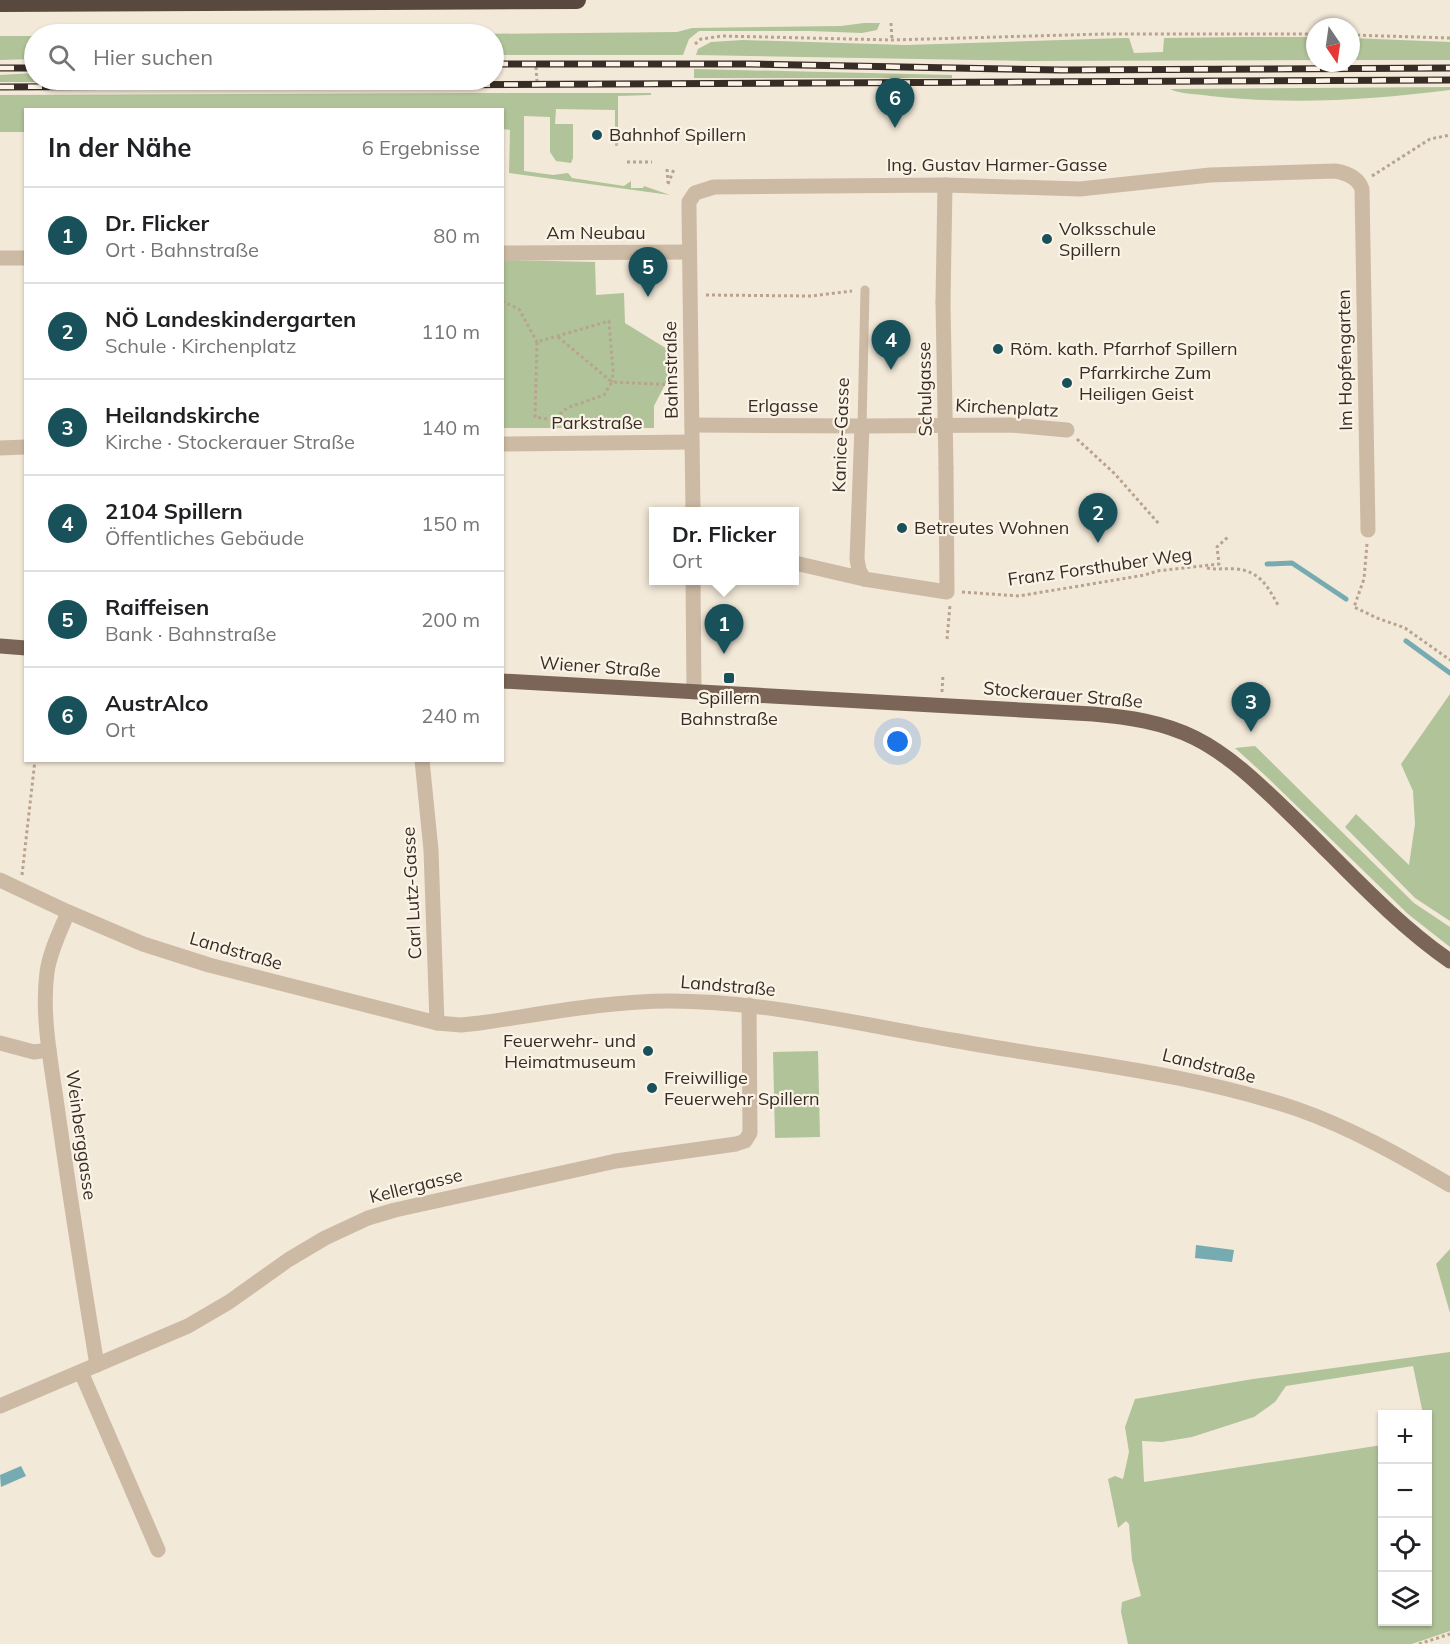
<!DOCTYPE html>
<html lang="de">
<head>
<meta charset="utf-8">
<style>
  body { margin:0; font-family:Mulish,sans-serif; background:#f6f6f6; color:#202124 }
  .controls { position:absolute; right:18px; bottom:18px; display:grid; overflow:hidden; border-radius:0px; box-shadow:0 2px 4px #0004 }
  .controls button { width:54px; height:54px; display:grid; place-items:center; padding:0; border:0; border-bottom:2px solid #e0e0e0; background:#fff; color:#202124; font:30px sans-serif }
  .compass { position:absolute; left:1306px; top:18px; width:54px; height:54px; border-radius:50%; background:#fff; box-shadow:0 2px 4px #0004; rotate:167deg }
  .you { position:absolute; left:898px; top:742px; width:21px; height:21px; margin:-15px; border:4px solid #fff; border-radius:50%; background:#1a73e8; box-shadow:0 0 0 9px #1a73e833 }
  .badge { display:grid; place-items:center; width:39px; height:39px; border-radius:50%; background:#19515b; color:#fff; font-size:20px; font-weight:700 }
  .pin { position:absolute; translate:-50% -50px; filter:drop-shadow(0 2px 3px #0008) }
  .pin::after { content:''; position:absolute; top:32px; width:21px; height:18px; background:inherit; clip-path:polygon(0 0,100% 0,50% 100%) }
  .popup { position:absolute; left:649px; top:507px; width:150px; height:78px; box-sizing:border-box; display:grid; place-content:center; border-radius:0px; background:#fff; filter:drop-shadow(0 2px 4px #0005); font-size:20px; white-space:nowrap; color:#757577 }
  .popup b { font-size:22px; color:#202124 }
  .popup::after { content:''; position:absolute; left:50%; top:100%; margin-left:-12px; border:12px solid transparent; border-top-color:#fff }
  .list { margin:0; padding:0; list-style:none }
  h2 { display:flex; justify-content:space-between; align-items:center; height:78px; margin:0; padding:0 24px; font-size:26px }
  h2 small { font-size:20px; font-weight:400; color:#757577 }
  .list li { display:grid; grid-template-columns:39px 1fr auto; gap:18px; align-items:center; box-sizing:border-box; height:96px; padding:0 24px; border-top:2px solid #e0e0e0 }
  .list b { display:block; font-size:22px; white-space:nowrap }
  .list p { margin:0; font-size:20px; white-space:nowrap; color:#757577 }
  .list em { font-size:20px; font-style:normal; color:#757577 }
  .icon { flex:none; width:33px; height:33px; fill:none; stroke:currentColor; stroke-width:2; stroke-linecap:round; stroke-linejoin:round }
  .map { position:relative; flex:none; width:1450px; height:1644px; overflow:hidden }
  .search { position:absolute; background:#fff; box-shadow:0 2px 4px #0004; left:24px; top:24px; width:480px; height:66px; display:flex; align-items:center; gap:15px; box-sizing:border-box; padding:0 21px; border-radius:33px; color:#757577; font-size:22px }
  .panel { position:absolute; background:#fff; box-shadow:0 2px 4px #0004; left:24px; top:108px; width:480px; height:654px; border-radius:0px }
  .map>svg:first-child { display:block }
</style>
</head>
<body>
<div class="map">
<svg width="1450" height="1644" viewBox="0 0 1450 1644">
  <rect width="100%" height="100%" fill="#f3e9d9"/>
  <!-- green -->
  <g fill="#b1c398" fill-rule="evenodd">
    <path d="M 864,23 L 880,23 L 877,30 L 862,33 L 810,31 L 699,31 L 689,39 L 683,55 L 494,55 L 494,34 L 470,34 L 677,32 L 692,28 L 841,26 Z"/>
    <path d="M 0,36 L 34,36 L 34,59 L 0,60 Z"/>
    <path d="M 1247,37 L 1315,37 L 1315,60 L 1026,61 L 696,55 L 698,49 L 711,42 L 743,40 L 906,45 L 1123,38 L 1129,38 L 1134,53 L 1163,52 L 1164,38 Z"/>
    <path d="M 1351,38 L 1450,42 L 1450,60 L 1351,60 Z"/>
    <path d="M 694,69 L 952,75 L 952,78 L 694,78 Z"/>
    <path d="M 34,73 L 34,80 L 130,80 L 130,82 L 0,82 L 0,75 Z"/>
    <path d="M 1450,87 L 1450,90 C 1370,100 1290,105 1210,96 C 1198,94 1180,94 1170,89 Z"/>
    <path d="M 481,93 L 651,93 L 651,95 L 618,96 L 618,146 L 615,146 L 615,110 L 556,109 L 555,124 L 573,124 L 573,158 L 571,163 L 556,161 L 550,152 L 550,117 L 524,116 L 524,171 L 553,175 L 568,173 L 572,178 L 624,186 L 631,181 L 631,188 L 643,188 L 644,186 L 670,195 L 509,173 L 510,130 L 503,129 L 502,110 L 26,110 L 25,132 L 0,132 L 0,95 Z"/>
    <path d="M 503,260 L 595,262 L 596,295 L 624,293 L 625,323 L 672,352 L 673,369 L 654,406 L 654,428 L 503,428 Z"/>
    <path d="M 1450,694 L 1450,921 L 1415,898 L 1345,827 L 1356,814 L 1409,865 L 1415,824 L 1413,791 L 1401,764 Z"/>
    <path d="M 1255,746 L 1414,903 L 1450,927 L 1450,947 L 1408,914 L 1268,778 L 1235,748 Z"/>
    <path d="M 818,1051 L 820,1137 L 775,1138 L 773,1052 Z"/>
    <path d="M 1450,1249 L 1450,1313 L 1436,1264 Z"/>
    <path d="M 1450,1352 L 1450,1631 L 1412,1644 L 1128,1644 L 1121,1612 L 1122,1602 L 1141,1596 L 1132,1560 L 1129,1524 L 1126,1521 L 1118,1528 L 1108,1479 L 1115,1476 L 1123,1479 L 1129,1452 L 1125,1427 L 1135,1399 L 1253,1379 ZM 1413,1366 L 1423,1414 L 1428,1414 L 1428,1622 L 1382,1622 L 1382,1445 L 1144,1482 L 1142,1441 L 1162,1442 L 1192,1437 L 1254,1417 L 1275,1402 L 1286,1386 Z"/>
  </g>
  <!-- water -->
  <g fill="#76abb2">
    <path d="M 1196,1245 L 1234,1250 L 1232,1262 L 1195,1258 Z"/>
    <path d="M 21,1466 L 26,1476 L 1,1487 L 0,1475 Z"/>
  </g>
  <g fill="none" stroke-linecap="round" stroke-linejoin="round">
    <!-- stream -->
    <g stroke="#76abb2" stroke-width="5">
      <path d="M 1267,564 L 1292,563 L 1346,599"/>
      <path d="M 1406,641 L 1450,673"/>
    </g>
    <!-- path -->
    <g stroke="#b8a48e" stroke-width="3" stroke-dasharray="3 3" stroke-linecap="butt">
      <path d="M 891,23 L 892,40"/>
      <path d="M 1351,35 L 1450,38"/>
      <path d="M 695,44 L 701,39 L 722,36 L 892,40 L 1103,34 L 1315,34"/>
      <path d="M 536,67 L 537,81"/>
      <path d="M 627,162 L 652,162"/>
      <path d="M 667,169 L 668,183"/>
      <path d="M 1372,176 L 1430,139 L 1450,135"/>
      <path d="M 668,184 L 674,169"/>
      <path d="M 706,295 L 811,296 L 852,291"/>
      <path d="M 502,301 L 519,309 L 537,342"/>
      <path d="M 558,337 L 612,382"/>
      <path d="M 553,420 L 535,417 L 537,342 L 609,321 L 613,371 L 612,382"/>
      <path d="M 553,429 L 553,420 L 567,408 L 604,395 L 612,382 L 676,385"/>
      <path d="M 1077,439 L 1115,474 L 1159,524"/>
      <path d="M 1367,544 L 1364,579 L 1354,607 L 1377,618 L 1405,628 L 1450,660"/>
      <path d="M 1207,568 C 1217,570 1226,568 1236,569 C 1260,571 1268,587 1278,605"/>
      <path d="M 962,592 L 1019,596 L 1145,575 L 1157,571 L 1219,564 L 1217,547 L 1229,536"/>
      <path d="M 947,639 L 950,605"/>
      <path d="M 942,692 L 943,675"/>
      <path d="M 22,875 L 35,760"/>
      <path d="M 1419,1644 L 1450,1634"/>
    </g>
    <!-- service -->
    <path stroke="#ccbaa4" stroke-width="9" d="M 862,426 L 865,290"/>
    <!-- pedestrian -->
    <g stroke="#ccbaa4" stroke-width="15">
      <path d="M 943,302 L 946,468"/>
      <path d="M 862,426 L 1010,425 L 1067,430"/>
    </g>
    <!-- minor -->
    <g stroke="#ccbaa4" stroke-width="15">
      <path d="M 502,253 L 689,252"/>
      <path d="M 0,258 L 26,258"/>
      <path d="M 943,302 L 945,185"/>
      <path d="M 692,425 L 862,426 L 857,559 L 859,570 L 864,579 L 947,592 L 946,468"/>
      <path d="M 502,444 L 692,442"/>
      <path d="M 0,448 L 26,447"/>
      <path d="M 693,512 L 689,210 L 689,202 L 695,193 L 714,187 L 945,185 L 1080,189 L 1210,175 L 1335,171 C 1347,173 1358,177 1362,189 L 1368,530"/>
      <path d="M 795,563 L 864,579"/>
      <path d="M 693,580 L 694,692"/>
      <path d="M 422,760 L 431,850 L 437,1023"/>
      <path d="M 0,880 L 68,912 L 143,944 L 209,965 L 437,1023 L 461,1025 L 480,1023 C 543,1014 607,1001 670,1001 C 767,1001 863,1025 958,1041 C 1072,1062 1187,1072 1297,1109 C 1351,1128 1401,1156 1450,1185"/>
      <path d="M 68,912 C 60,932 50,951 47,972 C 41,1018 52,1067 58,1113 C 70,1197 83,1281 97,1365"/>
      <path d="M 0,1043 L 34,1052 L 49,1050"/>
      <path d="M 81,1372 L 158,1550"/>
      <path d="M 0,1406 L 188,1326 L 229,1302 L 288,1260 L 325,1238 L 368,1218 L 395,1210 L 616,1161 L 736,1144 L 745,1141 L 750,1133 L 749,1005"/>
    </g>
    <!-- primary -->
    <g stroke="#7a6556" stroke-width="15">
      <path d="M 0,646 L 26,648"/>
      <path d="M 502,681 L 1093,714 C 1128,717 1163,722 1195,738 C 1231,756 1262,787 1291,815 C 1342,864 1392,921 1450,961"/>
    </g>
    <!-- motorway -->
    <path stroke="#59483d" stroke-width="18" d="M 0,3 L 577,0"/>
    <defs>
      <g id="rail">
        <path d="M 494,64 L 750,64 L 1061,70 L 1450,68"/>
        <path d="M 0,68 L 34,68"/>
        <path d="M 0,87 L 1450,80"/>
      </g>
    </defs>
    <!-- rail casing -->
    <use href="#rail" stroke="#372d26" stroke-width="7"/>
    <!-- rail -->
    <use href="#rail" stroke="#fbf3e6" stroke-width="4.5" stroke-dasharray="14" stroke-linecap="butt"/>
  </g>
  <!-- markers -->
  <g fill="#19515b" stroke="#fbf3e6" stroke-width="2">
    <circle cx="597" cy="135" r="6"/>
    <circle cx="1047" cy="239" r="6"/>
    <circle cx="998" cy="349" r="6"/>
    <circle cx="1067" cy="383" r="6"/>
    <circle cx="902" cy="528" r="6"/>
    <rect x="723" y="672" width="12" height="12" rx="3"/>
    <circle cx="648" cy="1051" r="6"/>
    <circle cx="652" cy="1088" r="6"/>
  </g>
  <g text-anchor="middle" stroke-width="4.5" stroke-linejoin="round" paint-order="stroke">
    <!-- poi labels -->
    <g font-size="18" fill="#372d26" stroke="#fbf3e6" text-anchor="start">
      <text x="609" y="141">Bahnhof Spillern</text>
      <text x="1059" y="235">Volksschule<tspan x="1059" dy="21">Spillern</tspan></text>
      <text x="1010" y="355">Röm. kath. Pfarrhof Spillern</text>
      <text x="1079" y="379">Pfarrkirche Zum<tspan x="1079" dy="21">Heiligen Geist</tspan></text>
      <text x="914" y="534">Betreutes Wohnen</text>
      <text x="729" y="704" text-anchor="middle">Spillern<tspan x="729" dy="21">Bahnstraße</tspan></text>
      <text x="636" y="1047" text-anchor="end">Feuerwehr- und<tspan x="636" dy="21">Heimatmuseum</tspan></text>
      <text x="664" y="1084">Freiwillige<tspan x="664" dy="21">Feuerwehr Spillern</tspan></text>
    </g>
    <!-- street labels -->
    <g font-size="18" fill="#372d26" stroke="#fbf3e6">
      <text x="997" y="171">Ing. Gustav Harmer-Gasse</text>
      <text x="596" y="239">Am Neubau</text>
      <text transform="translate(1345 360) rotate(-91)" y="6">Im Hopfengarten</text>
      <text transform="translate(671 370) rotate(-91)" y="6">Bahnstraße</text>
      <text transform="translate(925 389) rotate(-91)" y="6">Schulgasse</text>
      <text x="783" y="412">Erlgasse</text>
      <text transform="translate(1007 408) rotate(3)" y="6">Kirchenplatz</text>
      <text x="597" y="429">Parkstraße</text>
      <text transform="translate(841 435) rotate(-88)" y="6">Kanice-Gasse</text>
      <text transform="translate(1100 567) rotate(-8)" y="6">Franz Forsthuber Weg</text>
      <text transform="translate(600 667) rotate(4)" y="6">Wiener Straße</text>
      <text transform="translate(1063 695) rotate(5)" y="6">Stockerauer Straße</text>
      <text transform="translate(412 893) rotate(-93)" y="6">Carl Lutz-Gasse</text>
      <text transform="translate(236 951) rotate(16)" y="6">Landstraße</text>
      <text transform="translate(728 986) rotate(5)" y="6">Landstraße</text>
      <text transform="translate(1209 1066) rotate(14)" y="6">Landstraße</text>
      <text transform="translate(81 1135) rotate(82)" y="6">Weinberggasse</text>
      <text transform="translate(416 1186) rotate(-14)" y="6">Kellergasse</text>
    </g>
  </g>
</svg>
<div class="controls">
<button>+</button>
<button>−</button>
<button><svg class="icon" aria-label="locate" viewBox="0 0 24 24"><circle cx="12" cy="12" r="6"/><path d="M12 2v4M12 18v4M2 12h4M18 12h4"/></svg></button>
<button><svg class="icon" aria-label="layers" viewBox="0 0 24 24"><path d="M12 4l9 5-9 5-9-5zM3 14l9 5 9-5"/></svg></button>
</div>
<svg class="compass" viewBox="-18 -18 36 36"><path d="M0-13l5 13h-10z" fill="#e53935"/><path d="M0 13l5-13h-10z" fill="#757577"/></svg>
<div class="you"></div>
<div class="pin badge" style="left:724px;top:654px">1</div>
<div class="popup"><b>Dr. Flicker</b>Ort</div>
<div class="pin badge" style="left:1098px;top:543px">2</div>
<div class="pin badge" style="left:1251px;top:732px">3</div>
<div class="pin badge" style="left:891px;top:370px">4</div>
<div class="pin badge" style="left:648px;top:297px">5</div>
<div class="pin badge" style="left:895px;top:128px">6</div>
<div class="search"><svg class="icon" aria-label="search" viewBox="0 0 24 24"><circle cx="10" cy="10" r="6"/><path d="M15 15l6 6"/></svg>Hier suchen</div>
<section class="panel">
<h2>In der Nähe<small>6 Ergebnisse</small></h2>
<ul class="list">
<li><span class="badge">1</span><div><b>Dr. Flicker</b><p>Ort · Bahnstraße</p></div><em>80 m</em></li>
<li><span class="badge">2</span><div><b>NÖ Landeskindergarten</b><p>Schule · Kirchenplatz</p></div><em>110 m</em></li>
<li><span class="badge">3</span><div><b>Heilandskirche</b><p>Kirche · Stockerauer Straße</p></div><em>140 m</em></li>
<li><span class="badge">4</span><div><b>2104 Spillern</b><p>Öffentliches Gebäude</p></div><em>150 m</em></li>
<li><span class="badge">5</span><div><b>Raiffeisen</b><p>Bank · Bahnstraße</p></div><em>200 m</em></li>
<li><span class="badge">6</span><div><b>AustrAlco</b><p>Ort</p></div><em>240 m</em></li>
</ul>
</section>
</div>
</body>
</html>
